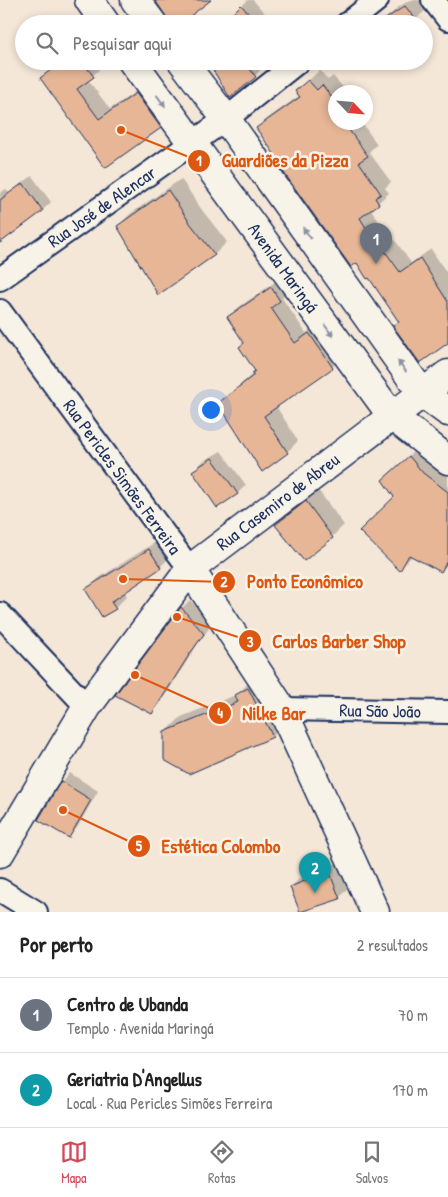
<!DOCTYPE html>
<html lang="pt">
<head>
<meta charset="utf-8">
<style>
  body { margin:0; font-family:"Patrick Hand",sans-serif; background:#f2f2f2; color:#222 }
  .compass { position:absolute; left:328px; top:85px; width:45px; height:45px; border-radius:50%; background:#fff; box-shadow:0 2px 8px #0003; rotate:116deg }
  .you { position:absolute; left:210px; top:409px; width:18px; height:18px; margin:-12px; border:4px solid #fff; border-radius:50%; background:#1a73e8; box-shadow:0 0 0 8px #1a73e833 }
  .badge { display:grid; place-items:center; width:32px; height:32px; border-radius:50%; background:#d1495b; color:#fff; font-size:16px; font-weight:700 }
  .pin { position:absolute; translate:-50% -41px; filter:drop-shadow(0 1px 2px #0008) }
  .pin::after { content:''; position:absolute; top:26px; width:18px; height:15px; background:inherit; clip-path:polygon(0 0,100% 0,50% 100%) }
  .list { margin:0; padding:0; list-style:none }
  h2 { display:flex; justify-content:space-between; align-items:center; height:65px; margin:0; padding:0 20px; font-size:21px }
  h2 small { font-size:16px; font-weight:400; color:#767676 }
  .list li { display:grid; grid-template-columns:32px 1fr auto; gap:15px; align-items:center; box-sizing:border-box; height:75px; padding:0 20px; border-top:1px solid #e0e0e0 }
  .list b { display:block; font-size:19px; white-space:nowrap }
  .list p { margin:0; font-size:16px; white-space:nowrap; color:#767676 }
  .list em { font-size:16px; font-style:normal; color:#767676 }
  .icon { flex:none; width:28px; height:28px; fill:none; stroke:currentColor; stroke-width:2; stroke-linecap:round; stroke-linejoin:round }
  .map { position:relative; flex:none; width:448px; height:912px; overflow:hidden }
  .search { position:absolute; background:#fff; box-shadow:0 2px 8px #0003; left:15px; right:15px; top:15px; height:55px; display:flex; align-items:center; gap:12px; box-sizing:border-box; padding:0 18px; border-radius:28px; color:#767676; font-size:19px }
  .sheet { height:215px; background:#fff }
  nav { display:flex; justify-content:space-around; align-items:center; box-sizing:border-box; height:70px; border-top:1px solid #e0e0e0; background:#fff; font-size:14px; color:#767676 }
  nav a { display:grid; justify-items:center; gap:2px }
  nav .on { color:#d1495b }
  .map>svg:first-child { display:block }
</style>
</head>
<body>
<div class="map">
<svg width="448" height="912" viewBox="0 0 448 912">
  <rect width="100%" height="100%" fill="#f4e7d8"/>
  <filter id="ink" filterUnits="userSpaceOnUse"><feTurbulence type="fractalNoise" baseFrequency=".02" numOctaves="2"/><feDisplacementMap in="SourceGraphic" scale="10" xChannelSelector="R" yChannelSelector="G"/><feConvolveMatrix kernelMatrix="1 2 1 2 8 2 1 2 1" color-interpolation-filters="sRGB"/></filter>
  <g filter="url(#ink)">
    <!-- shadow -->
    <g fill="#0003">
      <path d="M 248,0 L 253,0 L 268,17 L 261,24 L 230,24 L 235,12 Z"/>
      <path d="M 410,0 L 422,0 L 428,8 L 411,24 L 385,20 L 397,8 Z"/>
      <path d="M 62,61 L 101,61 L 104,65 L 88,80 L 110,109 L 147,84 L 171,117 L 160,127 L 105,166 L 42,79 Z"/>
      <path d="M 224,61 L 269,61 L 255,76 Z"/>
      <path d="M 320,70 L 328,80 L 333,76 L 347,92 L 336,92 L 336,122 L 361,122 L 377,144 L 369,152 L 391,182 L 385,188 L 389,193 L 371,209 L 392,242 L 395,240 L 411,263 L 431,249 L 448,275 L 448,342 L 395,326 L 399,321 L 357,261 L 286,168 L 258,128 L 268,118 L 300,95 L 297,91 Z"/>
      <path d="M 32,176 L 51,202 L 43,210 L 0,241 L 0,193 L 6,189 L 9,193 Z"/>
      <path d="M 181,179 L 202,210 L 227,242 L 215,254 L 159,293 L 118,226 L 130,214 Z"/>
      <path d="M 282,277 L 291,290 L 282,298 L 306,333 L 320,323 L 343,356 L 332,367 L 276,406 L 298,441 L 287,452 L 219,403 L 256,371 L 245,342 L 228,318 L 239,307 Z"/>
      <path d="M 421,445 L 448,472 L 448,564 L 441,571 L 413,555 L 400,569 L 395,468 Z"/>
      <path d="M 221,451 L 246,485 L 238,493 L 217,506 L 194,471 L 202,462 Z"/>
      <path d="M 318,490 L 344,525 L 332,537 L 304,559 L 276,525 L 288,513 Z"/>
      <path d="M 162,538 L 172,555 L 160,567 L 124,591 L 127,596 L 115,608 L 86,590 L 99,578 Z"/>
      <path d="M 190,600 L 212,624 L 197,645 L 160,704 L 152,713 L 117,695 L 182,608 Z"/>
      <path d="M 251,680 L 288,721 L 273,736 L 189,773 L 165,733 L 181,717 L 238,694 Z"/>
      <path d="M 70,773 L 98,791 L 77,828 L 68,837 L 62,782 Z"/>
      <path d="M 337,863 L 347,889 L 339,898 L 291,887 L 300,878 Z"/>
    </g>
    <!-- building -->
    <g fill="#e6b697" stroke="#1b2f5e">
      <path d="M 155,0 L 211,0 L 180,24 L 171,24 Z"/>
      <path d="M 241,5 L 258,24 L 222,24 Z"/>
      <path d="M 405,6 L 419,24 L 378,24 Z"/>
      <path d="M 63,61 L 82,61 L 94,77 L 77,89 L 99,119 L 136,93 L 161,128 L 105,168 L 40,78 Z"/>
      <path d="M 223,61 L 244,61 L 256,77 L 230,98 L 213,70 Z"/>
      <path d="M 308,80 L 317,90 L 322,85 L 336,102 L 336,122 L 343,122 L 368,156 L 359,162 L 381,194 L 375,198 L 379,204 L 360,218 L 381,252 L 384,250 L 400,272 L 420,258 L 448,302 L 448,343 L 420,363 L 393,326 L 399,322 L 369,278 L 367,279 L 357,263 L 351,267 L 282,170 L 284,168 L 256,128 L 300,97 L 295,91 Z"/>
      <path d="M 23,183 L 43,211 L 0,243 L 0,200 Z"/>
      <path d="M 168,190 L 190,223 L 215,255 L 158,295 L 117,226 Z"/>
      <path d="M 271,287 L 280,301 L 271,308 L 295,343 L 309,333 L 333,368 L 264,416 L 288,453 L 262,472 L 218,403 L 254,375 L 252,373 L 255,371 L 239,347 L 244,343 L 227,317 Z"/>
      <path d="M 409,456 L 423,473 L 448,492 L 448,559 L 441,572 L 409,555 L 400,571 L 359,531 L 394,497 L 382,480 Z"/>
      <path d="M 212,458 L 238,494 L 217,508 L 192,471 Z"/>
      <path d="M 306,501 L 333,538 L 304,561 L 275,525 Z"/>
      <path d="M 149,549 L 161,568 L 111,602 L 116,609 L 102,617 L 85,589 Z"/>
      <path d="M 181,607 L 204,634 L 189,655 L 152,714 L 115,695 Z"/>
      <path d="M 248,688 L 273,737 L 189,774 L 164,760 L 164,732 L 238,702 L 235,695 Z"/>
      <path d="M 61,781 L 91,800 L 69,838 L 38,820 Z"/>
      <path d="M 329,871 L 340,899 L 300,912 L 290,887 Z"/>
    </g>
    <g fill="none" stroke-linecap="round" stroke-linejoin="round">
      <defs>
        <g id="minor">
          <path d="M 433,0 L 448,19"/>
          <path d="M 347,24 L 377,0"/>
          <path d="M 0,279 L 226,119 L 299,61"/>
          <path d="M 0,311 L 190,569"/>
          <path d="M 0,614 L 87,707"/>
          <path d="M 282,709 L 448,712"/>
          <path d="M 0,890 L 36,912"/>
        </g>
        <g id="tertiary">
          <path d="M 190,569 L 282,709 L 375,912"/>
          <path d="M 0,853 L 87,707 L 190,569 L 448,374"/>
        </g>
        <g id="secondary">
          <path d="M 89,0 L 106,24"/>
          <path d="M 135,0 L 153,24"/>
          <path d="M 132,61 L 392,416 L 448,460"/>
          <path d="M 182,61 L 226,119 L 422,393 L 448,412"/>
        </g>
      </defs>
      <!-- minor casing -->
      <use href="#minor" stroke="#1b2f5e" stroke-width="26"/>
      <!-- tertiary casing -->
      <use href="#tertiary" stroke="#1b2f5e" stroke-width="31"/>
      <!-- secondary casing -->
      <use href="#secondary" stroke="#1b2f5e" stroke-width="31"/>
      <!-- minor -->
      <use href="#minor" stroke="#f7f3e8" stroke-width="22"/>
      <!-- tertiary -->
      <use href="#tertiary" stroke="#f7f3e8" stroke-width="28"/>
      <!-- secondary -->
      <use href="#secondary" stroke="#f7f3e8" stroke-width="28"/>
    </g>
    <!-- one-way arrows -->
    <defs><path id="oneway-solid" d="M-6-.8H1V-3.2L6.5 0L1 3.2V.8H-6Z" transform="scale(1.25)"/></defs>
    <g fill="#8991a3">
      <use href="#oneway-solid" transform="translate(161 101) rotate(54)"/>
      <use href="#oneway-solid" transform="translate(307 233) rotate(-126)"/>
      <use href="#oneway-solid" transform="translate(329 331) rotate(54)"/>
      <use href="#oneway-solid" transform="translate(402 366) rotate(-126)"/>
    </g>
  </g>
  <g text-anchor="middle" stroke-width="5" stroke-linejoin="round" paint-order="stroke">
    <!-- street labels -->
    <g font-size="18" fill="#1b2f5e" stroke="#f7f3e8">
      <text transform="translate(102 207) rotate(-35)" y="6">Rua José de Alencar</text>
      <text transform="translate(283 268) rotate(54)" y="6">Avenida Maringá</text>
      <text transform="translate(122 477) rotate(54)" y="6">Rua Pericles Simões Ferreira</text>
      <text transform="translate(278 502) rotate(-37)" y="6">Rua Casemiro de Abreu</text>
      <text transform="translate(380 711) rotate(1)" y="6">Rua São João</text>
    </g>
  </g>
  <!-- callouts -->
  <path fill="none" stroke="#de5710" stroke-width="2" d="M121 130L199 161M123 579L224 582M177 617L250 641M135 675L220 713M63 810L139 846"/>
  <g fill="#de5710" stroke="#f7f3e8" stroke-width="2">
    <circle cx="121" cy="130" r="5"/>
    <circle cx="123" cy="579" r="5"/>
    <circle cx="177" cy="617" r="5"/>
    <circle cx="135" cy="675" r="5"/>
    <circle cx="63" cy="810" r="5"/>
    <circle cx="199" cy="161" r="12"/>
    <circle cx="224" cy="582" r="12"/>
    <circle cx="250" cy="641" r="12"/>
    <circle cx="220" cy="713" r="12"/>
    <circle cx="139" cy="846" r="12"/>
  </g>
  <g font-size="15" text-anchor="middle" font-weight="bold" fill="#fff">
    <text x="199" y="166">1</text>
    <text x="224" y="587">2</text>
    <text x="250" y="647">3</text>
    <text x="220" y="718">4</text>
    <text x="139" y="851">5</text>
  </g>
  <g font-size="19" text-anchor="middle" font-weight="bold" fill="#de5710" stroke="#f7f3e8" stroke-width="5" stroke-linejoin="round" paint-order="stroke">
    <text x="285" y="167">Guardiões da Pizza</text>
    <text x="305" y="588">Ponto Econômico</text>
    <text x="339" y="648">Carlos Barber Shop</text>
    <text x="274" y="720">Nilke Bar</text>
    <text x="221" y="853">Estética Colombo</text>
  </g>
</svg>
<svg class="compass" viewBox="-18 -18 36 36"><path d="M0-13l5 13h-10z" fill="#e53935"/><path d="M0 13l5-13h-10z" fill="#767676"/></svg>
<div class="you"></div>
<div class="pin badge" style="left:376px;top:264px;background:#6b7280">1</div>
<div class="pin badge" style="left:315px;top:893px;background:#0f9aa8">2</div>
<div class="search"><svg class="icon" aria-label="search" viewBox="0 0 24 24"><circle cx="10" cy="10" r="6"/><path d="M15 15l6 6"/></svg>Pesquisar aqui</div>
</div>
<section class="sheet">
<h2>Por perto<small>2 resultados</small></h2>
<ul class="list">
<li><span class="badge" style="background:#6b7280">1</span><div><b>Centro de Ubanda</b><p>Templo · Avenida Maringá</p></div><em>70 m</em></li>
<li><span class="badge" style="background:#0f9aa8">2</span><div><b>Geriatria D'Angellus</b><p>Local · Rua Pericles Simões Ferreira</p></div><em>170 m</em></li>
</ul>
</section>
<nav>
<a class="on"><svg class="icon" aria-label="map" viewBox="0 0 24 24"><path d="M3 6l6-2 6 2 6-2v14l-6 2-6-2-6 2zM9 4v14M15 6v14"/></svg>Mapa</a>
<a><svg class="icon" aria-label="directions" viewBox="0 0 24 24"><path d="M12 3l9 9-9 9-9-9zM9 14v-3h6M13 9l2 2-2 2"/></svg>Rotas</a>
<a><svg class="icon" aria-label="saved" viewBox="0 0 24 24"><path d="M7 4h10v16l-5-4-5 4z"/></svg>Salvos</a>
</nav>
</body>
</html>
